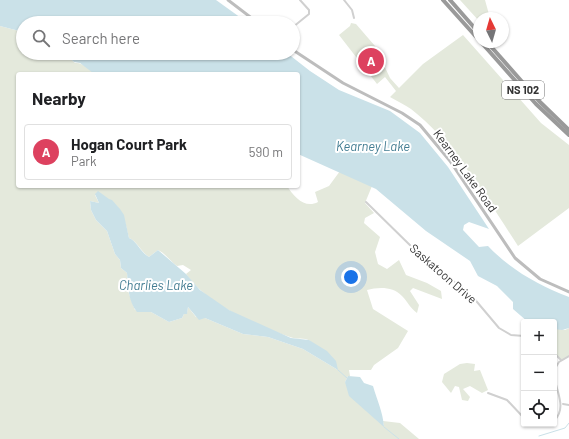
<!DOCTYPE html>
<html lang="en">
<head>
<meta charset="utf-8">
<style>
  body { margin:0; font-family:Barlow,sans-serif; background:#f2f2f2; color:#202124 }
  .controls { position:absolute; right:12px; bottom:12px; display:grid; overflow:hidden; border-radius:4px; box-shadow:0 1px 3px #0004 }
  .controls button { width:36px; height:36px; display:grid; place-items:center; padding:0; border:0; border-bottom:1px solid #e0e0e0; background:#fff; color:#202124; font:20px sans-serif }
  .compass { position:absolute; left:473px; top:12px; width:36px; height:36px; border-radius:50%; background:#fff; box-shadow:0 1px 3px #0004; rotate:355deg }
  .you { position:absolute; left:351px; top:277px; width:14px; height:14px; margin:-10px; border:3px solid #fff; border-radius:50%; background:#1a73e8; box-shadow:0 0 0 6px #1a73e833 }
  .badge { display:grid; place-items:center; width:26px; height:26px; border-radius:50%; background:#dd415f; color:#fff; font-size:13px; font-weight:700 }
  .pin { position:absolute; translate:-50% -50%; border:2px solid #fff; box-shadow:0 1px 4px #0006 }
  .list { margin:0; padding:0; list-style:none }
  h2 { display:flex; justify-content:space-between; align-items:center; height:52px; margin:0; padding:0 16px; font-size:17px }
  h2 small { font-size:13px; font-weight:400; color:#757577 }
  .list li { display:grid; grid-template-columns:26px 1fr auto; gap:12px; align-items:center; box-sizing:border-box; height:56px; margin:0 8px 8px; padding:0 8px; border:1px solid #e0e0e0; border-radius:4px }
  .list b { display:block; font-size:15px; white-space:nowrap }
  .list p { margin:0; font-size:13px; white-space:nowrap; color:#757577 }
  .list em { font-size:13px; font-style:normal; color:#757577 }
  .icon { flex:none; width:22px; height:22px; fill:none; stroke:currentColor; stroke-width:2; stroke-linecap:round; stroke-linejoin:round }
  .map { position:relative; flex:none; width:569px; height:439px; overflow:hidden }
  .search { position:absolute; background:#fff; box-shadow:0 1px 3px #0004; left:16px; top:16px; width:284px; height:44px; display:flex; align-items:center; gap:10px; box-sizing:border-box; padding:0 14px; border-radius:22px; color:#757577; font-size:15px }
  .panel { position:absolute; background:#fff; box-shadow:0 1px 3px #0004; left:16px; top:72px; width:284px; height:116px; border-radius:4px }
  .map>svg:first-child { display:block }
</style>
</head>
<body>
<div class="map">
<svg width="569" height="439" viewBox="0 0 569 439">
  <rect width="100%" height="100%" fill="#fff"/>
  <!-- green -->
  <g fill="#e4e9dc" fill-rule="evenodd">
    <path d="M 460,0 L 485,0 L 490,18 L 479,18 L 479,21 Z"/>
    <path d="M 351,23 L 356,24 L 375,46 L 390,78 L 399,88 L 423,64 L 463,35 L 541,123 L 569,145 L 569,208 L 518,246 C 488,200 454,142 411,109 C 405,105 397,101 390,97 L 396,91 L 385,77 L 377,84 L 339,35 L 350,26 Z"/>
    <path d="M 0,26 L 23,32 L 23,53 L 64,53 L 75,63 C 83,62 90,71 98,74 L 18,74 L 18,186 L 287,186 C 294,197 305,209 318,202 L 315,192 L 329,186 L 340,171 L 372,186 L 365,203 L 374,213 L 365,218 L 364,223 L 380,237 L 375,252 L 378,264 L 387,269 L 399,260 L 406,275 L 427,283 L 441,291 L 442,299 L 413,288 L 410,291 L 419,305 L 417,313 C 410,308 408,302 402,296 C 393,286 378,287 367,290 L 373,309 L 408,331 L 398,348 L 374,365 L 371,370 L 349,370 L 350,376 L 348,376 L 345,382 L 384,426 L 383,421 L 400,423 L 419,439 L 0,439 ZM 95,195 C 122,203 123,212 129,238 C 137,241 141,252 149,257 L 158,250 C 165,253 170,261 177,266 L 183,265 L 191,270 L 186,274 C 208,305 255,325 290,337 C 296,340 305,337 310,341 C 321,348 329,361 338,370 L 303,349 L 268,337 L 243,334 L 205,318 L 196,317 L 188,307 L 187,313 L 184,314 L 182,318 L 169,322 L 151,312 L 135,310 L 128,291 L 127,273 L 121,268 L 120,260 L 115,254 L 107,231 L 96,220 L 91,210 L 90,201 L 99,203 Z"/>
    <path d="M 559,328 L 565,330 L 569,328 L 569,356 L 562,361 L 554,353 L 554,329 Z"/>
    <path d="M 467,363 L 475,364 L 474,371 L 480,370 L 488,390 L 482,393 L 470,386 L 463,389 L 470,397 L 468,401 L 462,400 L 459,387 L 455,386 L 451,393 L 442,382 L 444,374 L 460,364 Z"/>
  </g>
  <!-- water -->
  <g fill="#cae1e8">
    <path d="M 0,0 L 216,0 L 248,23 L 23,23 L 23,32 L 0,26 Z"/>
    <path d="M 64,53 L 287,53 L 310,71 L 339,90 L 390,111 L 420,133 L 448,167 L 489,229 L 469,222 L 464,225 L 463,230 L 479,247 L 488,246 C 511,270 538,285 569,297 L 569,328 L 562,330 L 554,329 L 554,322 L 528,322 L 513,309 L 513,302 L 497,286 L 478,276 L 470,261 L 426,231 L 376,189 L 298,154 L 298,74 L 98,74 L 93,73 L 80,63 L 74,62 Z"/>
    <path d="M 98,191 L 109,199 L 112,200 L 120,209 L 124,215 L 129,238 C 137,241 140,252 149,257 L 158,250 L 186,274 L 200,290 L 229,310 L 291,338 L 309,340 L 327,351 L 336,361 L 338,370 L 303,349 L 268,337 L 243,334 L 205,318 L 199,320 L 188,307 L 187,314 L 184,314 L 182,318 L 169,322 L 151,312 L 137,312 C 128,301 128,286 127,273 L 121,268 L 120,260 L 115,254 L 107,231 L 96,220 L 91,210 L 90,201 L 99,203 L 95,194 Z"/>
    <path d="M 348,376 L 360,377 L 364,383 L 373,386 C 377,400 383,412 384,427 L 349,396 L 345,382 Z"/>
  </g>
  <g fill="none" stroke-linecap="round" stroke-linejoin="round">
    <!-- stream -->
    <g stroke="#cae1e8" stroke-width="1">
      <path d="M 338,370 L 347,378"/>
      <path d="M 384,427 L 399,439"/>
      <path d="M 539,436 L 565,428 L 569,423"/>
    </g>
    <!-- street -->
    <g stroke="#d0d0d0" stroke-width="2">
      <path d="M 344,0 L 352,10 L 354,18"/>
      <path d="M 293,27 L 309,14 L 309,10 L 300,0"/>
      <path d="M 366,202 L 417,252 L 472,296 L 499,328 L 511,335 L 524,336"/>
      <path d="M 554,353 L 561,360"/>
      <path d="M 488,393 L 507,400 L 524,418"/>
      <path d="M 563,404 L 569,405"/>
      <path d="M 554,421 C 569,406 553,388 554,370 L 559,362 L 569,356"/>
      <path d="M 535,424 L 548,424"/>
    </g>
    <!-- secondary -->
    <g stroke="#bdbdbd" stroke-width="3">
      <path d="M 228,0 L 258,23"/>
      <path d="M 293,50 L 343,83 L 402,113 L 420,125 L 450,161 L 515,258 L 540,279 L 569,292"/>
    </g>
    <!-- highway -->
    <g stroke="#9a9a9a" stroke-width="4">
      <path d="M 443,0 L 479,40"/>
      <path d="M 450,0 L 479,33"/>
      <path d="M 481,42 L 536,104 L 569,135"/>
      <path d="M 487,42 L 539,101 L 569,130"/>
    </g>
  </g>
  <g text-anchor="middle" stroke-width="4" stroke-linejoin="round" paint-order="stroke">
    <!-- shield labels -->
    <rect fill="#fff" stroke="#707070" stroke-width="1" x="502" y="81" width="42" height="18" rx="3"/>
    <g font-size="11" font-weight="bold" fill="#333">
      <text x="523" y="94">NS 102</text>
    </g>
    <!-- street labels -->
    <g font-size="12" fill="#333" stroke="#fff">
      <text transform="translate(465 171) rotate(54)" y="4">Kearney Lake Road</text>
      <text transform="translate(443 274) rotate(41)" y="4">Saskatoon Drive</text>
    </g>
    <!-- water labels -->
    <g font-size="13" font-style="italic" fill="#437d92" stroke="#fff">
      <text x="373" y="151">Kearney Lake</text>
      <text x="156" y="290">Charlies Lake</text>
    </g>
  </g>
</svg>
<div class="controls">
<button>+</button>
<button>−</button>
<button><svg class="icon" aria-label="locate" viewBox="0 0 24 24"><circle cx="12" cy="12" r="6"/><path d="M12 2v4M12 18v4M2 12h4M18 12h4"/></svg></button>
</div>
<svg class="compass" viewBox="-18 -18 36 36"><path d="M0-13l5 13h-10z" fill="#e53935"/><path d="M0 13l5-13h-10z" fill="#757577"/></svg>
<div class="you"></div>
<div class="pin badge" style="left:371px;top:61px">A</div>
<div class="search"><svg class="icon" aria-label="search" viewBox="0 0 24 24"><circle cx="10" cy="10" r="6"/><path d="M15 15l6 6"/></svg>Search here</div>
<section class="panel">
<h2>Nearby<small></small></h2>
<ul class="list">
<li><span class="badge">A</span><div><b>Hogan Court Park</b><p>Park</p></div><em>590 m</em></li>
</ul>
</section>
</div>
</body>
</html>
